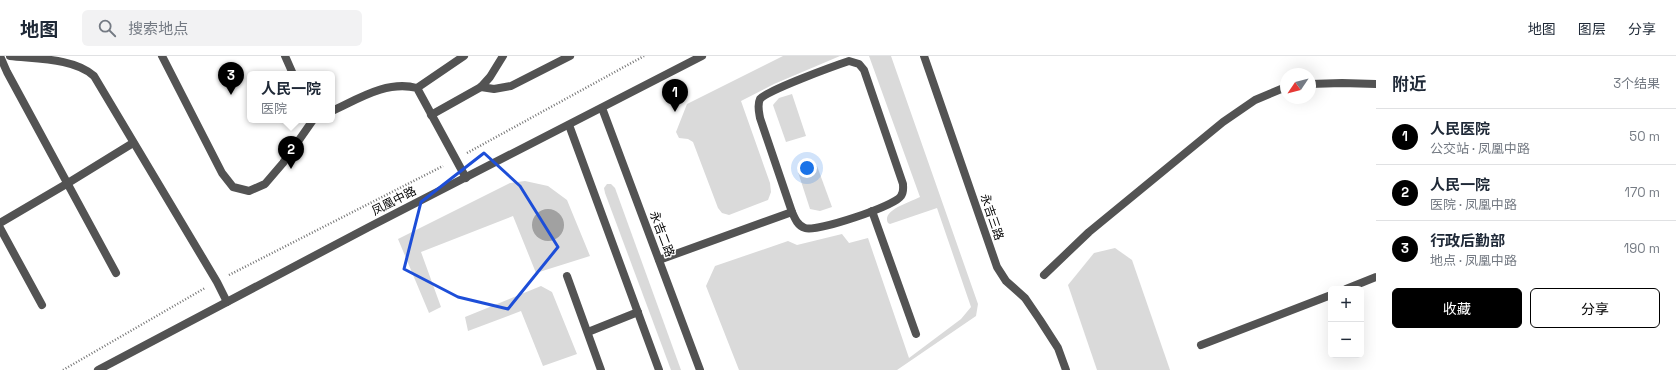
<!DOCTYPE html>
<html lang="zh">
<head>
<meta charset="utf-8">
<style>
  body { margin:0; font-family:"Space Grotesk","Noto Sans SC",sans-serif; background:#f2f2f3; color:#1f2937 }
  .controls { position:absolute; right:12px; bottom:12px; display:grid; overflow:hidden; border-radius:6px; box-shadow:0 4px 16px #0002 }
  .controls button { width:36px; height:36px; display:grid; place-items:center; padding:0; border:0; border-bottom:1px solid #e0e1e3; background:#fff; color:#1f2937; font:20px sans-serif }
  .compass { position:absolute; left:1280px; top:12px; width:36px; height:36px; border-radius:50%; background:#fff; box-shadow:0 4px 16px #0002; rotate:235deg }
  .you { position:absolute; left:807px; top:112px; width:14px; height:14px; margin:-10px; border:3px solid #fff; border-radius:50%; background:#1a73e8; box-shadow:0 0 0 6px #1a73e833 }
  .badge { display:grid; place-items:center; width:26px; height:26px; border-radius:50%; background:#000; color:#fff; font-size:13px; font-weight:700 }
  .pin { position:absolute; translate:-50% -33px; filter:drop-shadow(0 1px 2px #0008) }
  .pin::after { content:''; position:absolute; top:21px; width:14px; height:12px; background:inherit; clip-path:polygon(0 0,100% 0,50% 100%) }
  .popup { position:absolute; left:247px; top:15px; width:88px; height:52px; box-sizing:border-box; display:grid; place-content:center; border-radius:6px; background:#fff; filter:drop-shadow(0 1px 3px #0005); font-size:13px; white-space:nowrap; color:#747a83 }
  .popup b { font-size:15px; color:#1f2937 }
  .popup::after { content:''; position:absolute; left:50%; top:100%; margin-left:-8px; border:8px solid transparent; border-top-color:#fff }
  .list { margin:0; padding:0; list-style:none }
  h2 { display:flex; justify-content:space-between; align-items:center; height:52px; margin:0; padding:0 16px; font-size:17px }
  h2 small { font-size:13px; font-weight:400; color:#747a83 }
  .list li { display:grid; grid-template-columns:26px 1fr auto; gap:12px; align-items:center; box-sizing:border-box; height:56px; padding:0 16px; border-top:1px solid #e0e1e3 }
  .list b { display:block; font-size:15px; white-space:nowrap }
  .list p { margin:0; font-size:13px; white-space:nowrap; color:#747a83 }
  .list em { font-size:13px; font-style:normal; color:#747a83 }
  .actions { display:flex; gap:8px; padding:12px 16px }
  .actions a { flex:1; padding:9px 0; border:1px solid #000; border-radius:6px; text-align:center; font-size:14px; color:#000 }
  .actions .main { background:#000; color:#fff }
  .icon { flex:none; width:22px; height:22px; fill:none; stroke:currentColor; stroke-width:2; stroke-linecap:round; stroke-linejoin:round }
  .map { position:relative; flex:none; width:1376px; height:314px; overflow:hidden }
  header { display:flex; align-items:center; gap:24px; box-sizing:border-box; height:56px; padding:0 20px; background:#fff; border-bottom:1px solid #e0e1e3 }
  header strong { font-size:19px }
  nav { display:flex; gap:22px; margin-inline-start:auto; font-size:14px }
  .search { width:280px; height:36px; background:#f2f2f3; display:flex; align-items:center; gap:10px; box-sizing:border-box; padding:0 14px; border-radius:6px; color:#747a83; font-size:15px }
  main { display:flex }
  aside { flex:1; background:#fff }
  .map>svg:first-child { display:block }
</style>
</head>
<body>
<header>
<strong>地图</strong>
<div class="search"><svg class="icon" aria-label="search" viewBox="0 0 24 24"><circle cx="10" cy="10" r="6"/><path d="M15 15l6 6"/></svg>搜索地点</div>
<nav><a>地图</a><a>图层</a><a>分享</a></nav>
</header>
<main>
<div class="map">
<svg width="1376" height="314" viewBox="0 0 1376 314">
  <rect width="100%" height="100%" fill="#fff"/>
  <!-- green -->
  <g fill="#dadada">
    <path d="M 783,0 L 840,0 L 774,28 L 741,45 L 770,127 L 771,136 L 768,144 L 729,159 L 722,157 L 718,152 L 693,86 L 688,83 L 679,82 L 676,76 L 687,48 Z"/>
    <path d="M 869,0 L 891,0 L 978,248 L 976,260 L 897,314 L 739,314 L 706,230 L 715,210 L 788,185 L 797,189 L 842,178 L 849,187 L 868,182 L 909,302 L 961,263 L 971,251 L 937,152 L 890,168 L 888,167 C 881,154 911,146 920,141 Z"/>
    <path d="M 792,38 L 806,80 L 786,86 L 773,49 L 779,42 Z"/>
    <path d="M 817,110 L 832,151 L 820,155 L 810,153 L 798,116 Z"/>
    <path d="M 525,125 L 548,130 L 567,144 L 590,200 L 536,217 L 513,160 L 421,196 L 441,251 L 429,257 L 398,183 L 510,127 Z"/>
    <path d="M 607,128 L 611,128 L 615,132 L 681,314 L 671,314 L 605,137 L 604,132 Z"/>
    <path d="M 1115,192 L 1132,204 L 1170,314 L 1097,314 L 1068,229 L 1094,197 Z"/>
    <path d="M 541,230 L 552,236 L 577,298 L 543,310 L 521,255 L 468,275 L 465,261 Z"/>
  </g>
  <!-- water -->
  <circle fill="#a1a1a1" cx="548" cy="169" r="16"/>
  <g fill="none" stroke-linecap="round" stroke-linejoin="round">
    <!-- path -->
    <g stroke="#757575" stroke-width="2.5" stroke-dasharray="1 2" stroke-linecap="butt">
      <path d="M 467,97 L 644,0"/>
      <path d="M 229,219 L 443,110"/>
      <path d="M 63,314 L 205,232"/>
    </g>
    <!-- service -->
    <g stroke="#535353" stroke-width="8">
      <path d="M 0,0 L 7,16 L 116,217"/>
      <path d="M 162,0 L 222,117 L 233,131 L 249,135 L 265,128 L 283,107 L 313,64"/>
      <path d="M 285,0 L 293,18"/>
      <path d="M 924,0 L 997,211 L 1006,225 L 1025,242 L 1040,264 L 1058,292 L 1066,314"/>
      <path d="M 849,5 L 859,8 L 864,14 L 903,128 C 903,132 904,136 901,140 C 895,150 817,176 805,172 C 798,170 795,163 792,156 L 760,62 C 759,56 757,49 760,43 C 768,34 834,10 849,5 Z"/>
      <path d="M 1310,28 L 1342,27 L 1376,28"/>
      <path d="M 481,31 L 494,33 L 511,30 L 570,0"/>
      <path d="M 417,32 L 464,0"/>
      <path d="M 332,55 C 358,43 387,24 417,32 L 466,122"/>
      <path d="M 431,59 L 481,31 L 490,21 L 503,0"/>
      <path d="M 872,155 L 916,278"/>
      <path d="M 0,167 L 68,127 L 133,87"/>
      <path d="M 0,172 L 42,249"/>
      <path d="M 659,204 L 792,156"/>
      <path d="M 1044,219 L 1089,176 L 1223,66 L 1255,44 L 1286,31"/>
      <path d="M 567,220 L 601,314"/>
      <path d="M 1346,233 L 1376,221"/>
      <path d="M 588,276 L 638,256"/>
      <path d="M 1201,289 L 1331,239"/>
    </g>
    <!-- minor -->
    <path stroke="#535353" stroke-width="8" d="M 10,0 C 35,3 75,2 94,20 L 217,226 L 227,246"/>
    <!-- tertiary -->
    <g stroke="#535353" stroke-width="8">
      <path d="M 602,52 L 700,314"/>
      <path d="M 569,69 L 659,314"/>
      <path d="M 98,314 L 369,171 L 702,0"/>
    </g>
  </g>
  <!-- marked area -->
  <path fill="none" stroke="#1d4ed8" stroke-width="3" stroke-linejoin="round" d="M 484,97 L 520,130 L 558,191 L 508,253 L 458,241 L 404,213 L 421,146 Z"/>
  <g text-anchor="middle" stroke-width="3" stroke-linejoin="round" paint-order="stroke">
    <!-- street labels -->
    <g font-size="12" fill="#000" stroke="#fff">
      <text transform="translate(394 145) rotate(-27)" y="4">凤凰中路</text>
      <text transform="translate(992 161) rotate(71)" y="4">永吉三路</text>
      <text transform="translate(662 178) rotate(69)" y="4">永吉二路</text>
    </g>
  </g>
</svg>
<div class="controls">
<button>+</button>
<button>−</button>
</div>
<svg class="compass" viewBox="-18 -18 36 36"><path d="M0-13l5 13h-10z" fill="#e53935"/><path d="M0 13l5-13h-10z" fill="#747a83"/></svg>
<div class="you"></div>
<div class="pin badge" style="left:675px;top:56px">1</div>
<div class="pin badge" style="left:291px;top:113px">2</div>
<div class="popup"><b>人民一院</b>医院</div>
<div class="pin badge" style="left:231px;top:39px">3</div>
</div>
<aside>
<h2>附近<small>3个结果</small></h2>
<ul class="list">
<li><span class="badge">1</span><div><b>人民医院</b><p>公交站 · 凤凰中路</p></div><em>50 m</em></li>
<li><span class="badge">2</span><div><b>人民一院</b><p>医院 · 凤凰中路</p></div><em>170 m</em></li>
<li><span class="badge">3</span><div><b>行政后勤部</b><p>地点 · 凤凰中路</p></div><em>190 m</em></li>
</ul>
<div class="actions"><a class="main">收藏</a><a>分享</a></div>
</aside>
</main>
</body>
</html>
